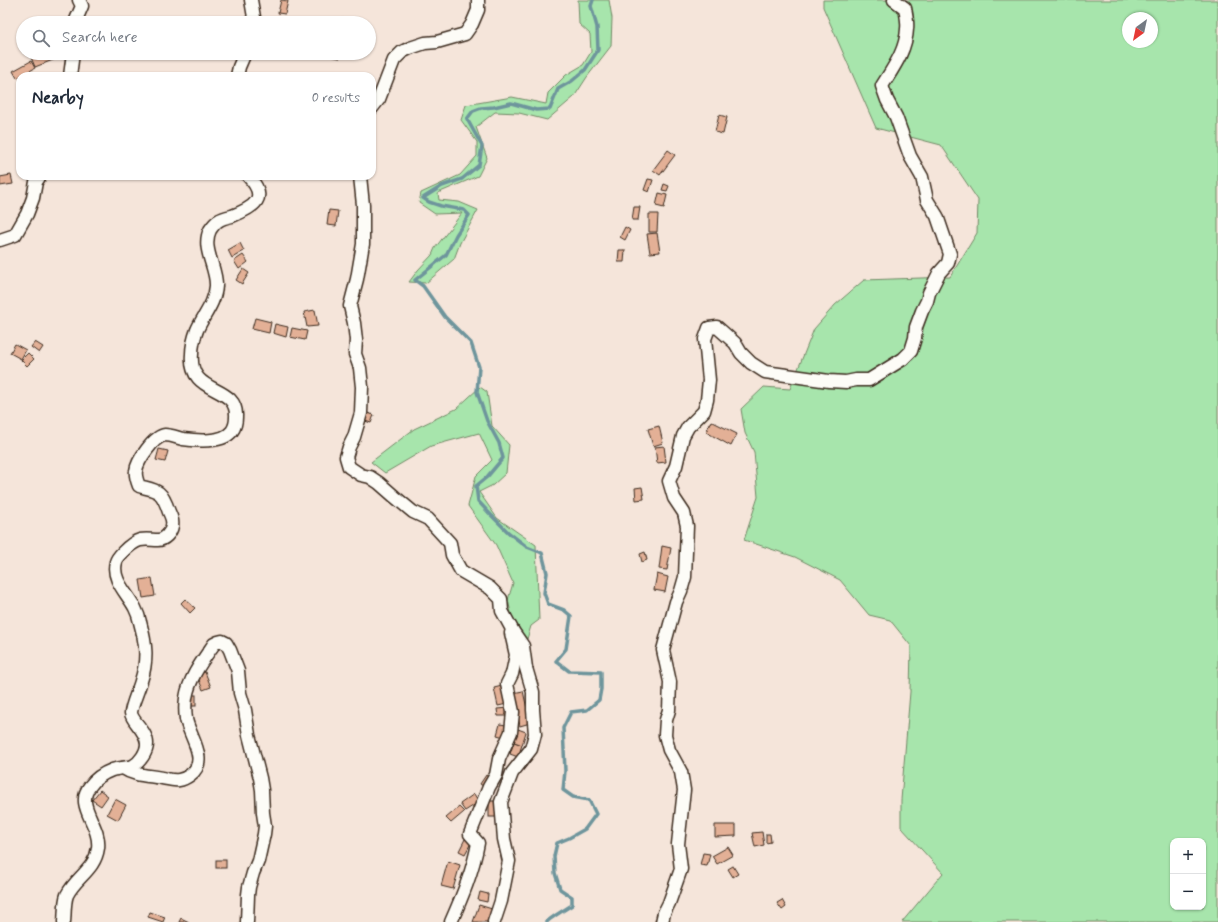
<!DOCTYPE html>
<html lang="en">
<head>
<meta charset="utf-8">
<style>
  body { margin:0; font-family:Mynerve,sans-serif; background:#f2f2f3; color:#1f2937 }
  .controls { position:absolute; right:12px; bottom:12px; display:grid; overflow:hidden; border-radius:8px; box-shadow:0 1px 3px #0004 }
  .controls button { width:36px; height:36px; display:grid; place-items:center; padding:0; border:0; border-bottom:1px solid #e0e1e3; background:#fff; color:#1f2937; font:20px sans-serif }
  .compass { position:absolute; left:1122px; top:12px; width:36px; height:36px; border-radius:50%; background:#fff; box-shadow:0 1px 3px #0004; rotate:213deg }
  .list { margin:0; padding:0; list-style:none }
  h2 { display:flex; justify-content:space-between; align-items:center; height:52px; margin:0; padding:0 16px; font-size:17px }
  h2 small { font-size:13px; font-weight:400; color:#747a83 }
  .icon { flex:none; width:22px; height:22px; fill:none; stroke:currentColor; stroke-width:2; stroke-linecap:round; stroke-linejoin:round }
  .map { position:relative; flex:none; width:1218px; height:922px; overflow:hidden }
  .search { position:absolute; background:#fff; box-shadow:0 1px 3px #0004; left:16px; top:16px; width:360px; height:44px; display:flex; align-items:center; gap:10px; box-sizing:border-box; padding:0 14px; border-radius:22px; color:#747a83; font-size:15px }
  .panel { position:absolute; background:#fff; box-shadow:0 1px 3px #0004; left:16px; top:72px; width:360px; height:108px; border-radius:12px }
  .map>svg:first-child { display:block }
</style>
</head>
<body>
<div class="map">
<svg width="1218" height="922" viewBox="0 0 1218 922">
  <rect width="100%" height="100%" fill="#f5e5da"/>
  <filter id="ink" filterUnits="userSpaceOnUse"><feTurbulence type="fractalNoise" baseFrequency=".025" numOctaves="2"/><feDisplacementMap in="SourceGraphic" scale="8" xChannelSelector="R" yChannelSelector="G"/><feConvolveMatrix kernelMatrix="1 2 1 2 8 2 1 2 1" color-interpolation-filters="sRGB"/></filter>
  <g filter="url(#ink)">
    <!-- green -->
    <g fill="#a7e5ac" stroke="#718865" fill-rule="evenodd">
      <path d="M 578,0 L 609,0 L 612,18 L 611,46 L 587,77 L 574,97 L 547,120 L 519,113 L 495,112 L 476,127 L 487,158 L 478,176 L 438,193 L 439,200 L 459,202 L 478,210 L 460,243 L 454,259 L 426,283 L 409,282 L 418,270 L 432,255 L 435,248 L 462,213 L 435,214 L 419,203 L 421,193 L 460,175 L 477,156 L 477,142 L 461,120 L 466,105 L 512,97 L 546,104 L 548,93 L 566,75 L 583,65 L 591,52 L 590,34 L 579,24 Z"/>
      <path d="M 823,0 L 1218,0 L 1218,922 L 902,922 L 943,873 L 901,827 L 901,800 L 910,692 L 911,646 L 890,620 L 869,615 L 840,580 L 795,557 L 744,540 L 758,497 L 754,452 L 745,433 L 741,409 L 764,387 L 790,389 L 814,329 L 835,305 L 864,280 L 950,277 L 977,233 L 978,200 L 941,145 L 876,128 L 823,7 ZM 1128,18 L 1152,18 L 1152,42 L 1128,42 ZM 1173,841 L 1203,841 L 1203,907 L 1173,907 Z"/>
      <path d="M 480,387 L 487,392 L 492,426 L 509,445 L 506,473 L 493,485 L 479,492 L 497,518 L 536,545 L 539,620 L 531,626 L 527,639 L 512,617 L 508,600 L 513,583 L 496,545 L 468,506 L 476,476 L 492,460 L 479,433 L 431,446 L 385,473 L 371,462 L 414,429 L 456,409 Z"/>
    </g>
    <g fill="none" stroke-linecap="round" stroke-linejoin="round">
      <!-- stream -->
      <path stroke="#6e959c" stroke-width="3.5" d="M 547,922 C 550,918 566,909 572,905 L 572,897 L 560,889 L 555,873 L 554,856 L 557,843 L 569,838 L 585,829 L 596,814 L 589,800 L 573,797 L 563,790 L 565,771 L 563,728 L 571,712 L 587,710 L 599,700 L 601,689 L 601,672 L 569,671 L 556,661 L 566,649 L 571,616 L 564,610 L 548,604 L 544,593 L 547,573 L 542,553 L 527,547 L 509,533 L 491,515 L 478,501 L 476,486 L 487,477 L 503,458 L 499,443 L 487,421 L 477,392 L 479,367 L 471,343 L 445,317 L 423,286 L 415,280 L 446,255 L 456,235 L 469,215 L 464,210 L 441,206 L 429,202 L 423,198 L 442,186 L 462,179 L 479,165 L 482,146 L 467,119 L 473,111 L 481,108 L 494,107 L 511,103 L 536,110 L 550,109 L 558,89 L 572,81 L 585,70 L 598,50 L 597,27 L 591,6 L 593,0"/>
    </g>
    <!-- building -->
    <g fill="#e3b096" stroke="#3b2a1e">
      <path d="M 281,0 L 288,1 L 285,14 L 278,13 Z"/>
      <path d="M 339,18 L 347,19 L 347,23 L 338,23 Z"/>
      <path d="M 34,53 L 56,53 L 58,58 L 35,67 L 30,55 Z"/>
      <path d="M 330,53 L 341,53 L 340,58 L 329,56 Z"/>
      <path d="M 31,61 L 35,68 L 17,78 L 13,71 Z"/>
      <path d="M 719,115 L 727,117 L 723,134 L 715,132 Z"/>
      <path d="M 668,150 L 675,155 L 660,175 L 653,170 Z"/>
      <path d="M 11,175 L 13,184 L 0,186 L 0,177 Z"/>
      <path d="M 648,179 L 653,180 L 649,192 L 644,190 Z"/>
      <path d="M 664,184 L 669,186 L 667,191 L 662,190 Z"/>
      <path d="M 659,193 L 667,195 L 664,208 L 656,206 Z"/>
      <path d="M 634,207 L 640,207 L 638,220 L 632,220 Z"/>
      <path d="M 329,210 L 338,211 L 336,226 L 327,225 Z"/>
      <path d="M 649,214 L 658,214 L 657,232 L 649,232 Z"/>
      <path d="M 625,227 L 630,230 L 625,240 L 620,237 Z"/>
      <path d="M 657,233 L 660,252 L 650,253 L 647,234 Z"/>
      <path d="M 240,243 L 244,251 L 232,258 L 228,250 Z"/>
      <path d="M 619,250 L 625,250 L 624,262 L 618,262 Z"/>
      <path d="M 243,255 L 248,262 L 239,269 L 234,261 Z"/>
      <path d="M 243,269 L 249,273 L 242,284 L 236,280 Z"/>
      <path d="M 315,310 L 318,326 L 307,327 L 304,312 Z"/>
      <path d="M 255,318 L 271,322 L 269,333 L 252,329 Z"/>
      <path d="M 275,324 L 288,327 L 286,337 L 273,333 Z"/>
      <path d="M 292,328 L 307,331 L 305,340 L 290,337 Z"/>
      <path d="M 35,342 L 43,347 L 39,353 L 31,347 Z"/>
      <path d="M 15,344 L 26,350 L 21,359 L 10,353 Z"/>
      <path d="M 28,353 L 34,359 L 27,366 L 21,360 Z"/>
      <path d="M 361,411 L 374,415 L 371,423 L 359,419 Z"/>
      <path d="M 711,421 L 737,434 L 731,446 L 706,432 Z"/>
      <path d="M 659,426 L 663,443 L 653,446 L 648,429 Z"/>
      <path d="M 664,446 L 666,462 L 657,463 L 655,447 Z"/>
      <path d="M 159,449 L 168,451 L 165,462 L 156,460 Z"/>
      <path d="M 642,487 L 644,499 L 636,500 L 635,488 Z"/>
      <path d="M 662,546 L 671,548 L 667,570 L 659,569 Z"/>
      <path d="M 645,552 L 647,560 L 642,562 L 640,554 Z"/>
      <path d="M 657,574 L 668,577 L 665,592 L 654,590 Z"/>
      <path d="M 152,578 L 155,596 L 143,598 L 140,580 Z"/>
      <path d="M 185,599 L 195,608 L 190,613 L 181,603 Z"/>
      <path d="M 205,672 L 211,687 L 203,690 L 197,675 Z"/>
      <path d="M 502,686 L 507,704 L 498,706 L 494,688 Z"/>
      <path d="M 523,691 L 530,723 L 520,726 L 513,693 Z"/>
      <rect x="189" y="695" width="7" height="11"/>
      <path d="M 508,708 L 508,716 L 498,716 L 497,709 Z"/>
      <path d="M 500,724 L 506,725 L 504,737 L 497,735 Z"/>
      <path d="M 518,729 L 526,732 L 522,745 L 514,742 Z"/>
      <path d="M 514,742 L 522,745 L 518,757 L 510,754 Z"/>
      <path d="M 486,775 L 492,779 L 486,788 L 480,784 Z"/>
      <path d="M 100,790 L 108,796 L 101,806 L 92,800 Z"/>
      <path d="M 474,794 L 479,802 L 465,811 L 460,804 Z"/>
      <path d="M 115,799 L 126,805 L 118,820 L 107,814 Z"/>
      <rect x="489" y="801" width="8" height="16"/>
      <path d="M 459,807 L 464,812 L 451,823 L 446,818 Z"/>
      <path d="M 715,825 L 736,825 L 736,836 L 715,837 Z"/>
      <path d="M 762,832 L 764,845 L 755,847 L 752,833 Z"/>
      <path d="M 766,834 L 770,834 L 771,842 L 766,843 Z"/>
      <path d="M 465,839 L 471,843 L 465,854 L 459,851 Z"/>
      <path d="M 728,847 L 733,855 L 717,864 L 712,856 Z"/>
      <path d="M 703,853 L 710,854 L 707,866 L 700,865 Z"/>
      <rect x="216" y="860" width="10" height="8"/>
      <path d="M 448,861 L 460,865 L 453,889 L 441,886 Z"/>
      <path d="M 733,866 L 738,874 L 733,877 L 728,869 Z"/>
      <path d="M 480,892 L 488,894 L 487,902 L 478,900 Z"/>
      <path d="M 782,900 L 786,907 L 782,910 L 777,903 Z"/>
      <path d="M 479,905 L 492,909 L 488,922 L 473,922 Z"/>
      <path d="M 150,912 L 165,917 L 163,922 L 148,917 Z"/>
      <path d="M 181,918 L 189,922 L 179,922 Z"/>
    </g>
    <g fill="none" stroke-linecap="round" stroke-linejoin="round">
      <defs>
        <g id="street">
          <path d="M 251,0 L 255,23"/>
          <path d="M 76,23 L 76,20 L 82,6 L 79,0"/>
          <path d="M 70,76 L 73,53"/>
          <path d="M 237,76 L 239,67 L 245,53"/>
          <path d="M 372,108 L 379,99 L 394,60 L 402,52 L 410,48 L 425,43 L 437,42 L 465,34 L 472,24 L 478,10 L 478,0"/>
          <path d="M 360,176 L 363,205 L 363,244 L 357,279 L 350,306 L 354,323 L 356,340 L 355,354 L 360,368 L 362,387 L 361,413 L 354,437 L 349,447 L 346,457 L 349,467 L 361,475 L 370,477 L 379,483 L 395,497 L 413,512 L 428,519 L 450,543 L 452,555 L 461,571 L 490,588 L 501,599 L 502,611 L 514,633 L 523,646 L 526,668 L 533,692 L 533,710 L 535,734 L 531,749 L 512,773 L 501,802 L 504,839 L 509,861 L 501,901 L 494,922"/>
          <path d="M 0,240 L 15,235 L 27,214 L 33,198 L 36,182 L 40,176"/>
          <path d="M 123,768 C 136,777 152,775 167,779 C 176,781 182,781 190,775 C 210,761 189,736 186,719 C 185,712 185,705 186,698 C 189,678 203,660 214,644 L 218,642 L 222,641 L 226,643 L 230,650 L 238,671 L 240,693 L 245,710 L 249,735 L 260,778 L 262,790 L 263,813 L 265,826 L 264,834 L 258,861 L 253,873 L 249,887 L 248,895 L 247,922"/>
          <path d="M 64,922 C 65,913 64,903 67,895 C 76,877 95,870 98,848 C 101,824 74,806 90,786 C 95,779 104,773 112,770 C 118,768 126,768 133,766 C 140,762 147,752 147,744 C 147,731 132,722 131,713 C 131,706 139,689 141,681 C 148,659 146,644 140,622 C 139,617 137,612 135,608 C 128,594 111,580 116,562 C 117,558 120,555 123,552 C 128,547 133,542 140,540 C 146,539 152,540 158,540 C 164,540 171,533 172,526 C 173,522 171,516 169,512 C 167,506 164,497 159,493 C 154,489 145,488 139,486 C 137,481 135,476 136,471 C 137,461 154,436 165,435 C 171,435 178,438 183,439 C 197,441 223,443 232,431 C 235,427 236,422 236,417 C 238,383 188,397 192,354 C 192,346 194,338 197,330 C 203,316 215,303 216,286 C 217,268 201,248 210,230 C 212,227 215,223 218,221 C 222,218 227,217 232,216 C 255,207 269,198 248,176"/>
          <path d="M 451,922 C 462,897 473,871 478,843 L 470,834 L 489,787 L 496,775 L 499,759 L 511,732 L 513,712 L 507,684 L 512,674 L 516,655 L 511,633"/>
          <path d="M 662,922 L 664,913 L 669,903 L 681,869 L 678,844 L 684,790 L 681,772 L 669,750 L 665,735 L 666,720 L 669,710 L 670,682 L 663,650 L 676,602 L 681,591 L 685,577 L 687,526 L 684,513 L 674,498 L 669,481 L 676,466 L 683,436 L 688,427 L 704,411 L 707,400 L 709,380 L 705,339 L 709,328 L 717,327 L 735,343 L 741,353 L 751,363 L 765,372 L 829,381 L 846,382 L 856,380 L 869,380 L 903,359 L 911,351 L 915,338 L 916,327 L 922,311 L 927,301 L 929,293 L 939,273 L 948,263 L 950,254 L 937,216 L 927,200 L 922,177 L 910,156 L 896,117 L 887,100 L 882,86 C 893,68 906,51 907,29 C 908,22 906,14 905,8 L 894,0"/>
        </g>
      </defs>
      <!-- street casing -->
      <use href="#street" stroke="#3b2a1e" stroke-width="15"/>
      <!-- street -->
      <use href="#street" stroke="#fdfcf7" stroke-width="12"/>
    </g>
  </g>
</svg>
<div class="controls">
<button>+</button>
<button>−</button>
</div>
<svg class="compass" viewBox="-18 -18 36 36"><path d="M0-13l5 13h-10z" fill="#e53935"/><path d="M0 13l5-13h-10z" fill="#747a83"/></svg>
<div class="search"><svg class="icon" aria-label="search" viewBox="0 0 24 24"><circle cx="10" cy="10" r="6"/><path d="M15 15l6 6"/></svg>Search here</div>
<section class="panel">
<h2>Nearby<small>0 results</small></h2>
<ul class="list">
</ul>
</section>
</div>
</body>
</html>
